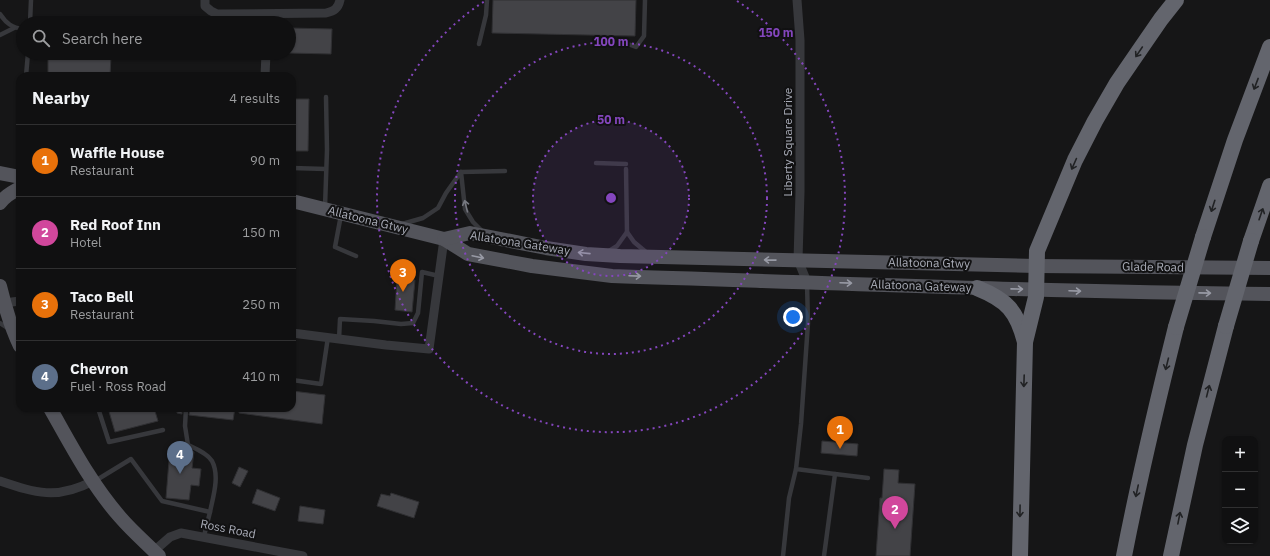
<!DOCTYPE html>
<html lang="en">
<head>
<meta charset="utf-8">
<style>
  body { margin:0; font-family:"IBM Plex Sans",sans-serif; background:#19191a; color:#f1f3f6 }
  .controls { position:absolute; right:12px; bottom:12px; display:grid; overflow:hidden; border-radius:8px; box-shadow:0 1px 3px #0004 }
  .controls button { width:36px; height:36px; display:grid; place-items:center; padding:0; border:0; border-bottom:1px solid #303031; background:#101011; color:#f1f3f6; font:20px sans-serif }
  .you { position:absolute; left:793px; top:317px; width:14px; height:14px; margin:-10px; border:3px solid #fff; border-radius:50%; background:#1a73e8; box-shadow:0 0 0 6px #1a73e833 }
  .badge { display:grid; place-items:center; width:26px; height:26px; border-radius:50%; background:#e4b941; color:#fff; font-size:13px; font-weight:700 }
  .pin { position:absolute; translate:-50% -33px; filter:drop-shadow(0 1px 2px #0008) }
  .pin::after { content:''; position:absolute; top:21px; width:14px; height:12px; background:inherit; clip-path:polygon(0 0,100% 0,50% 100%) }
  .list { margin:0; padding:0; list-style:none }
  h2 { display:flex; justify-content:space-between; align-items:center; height:52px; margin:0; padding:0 16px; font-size:17px }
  h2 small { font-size:13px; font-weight:400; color:#9c9d9f }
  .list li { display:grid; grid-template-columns:26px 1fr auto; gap:12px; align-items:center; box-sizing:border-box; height:72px; padding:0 16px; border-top:1px solid #303031 }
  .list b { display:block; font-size:15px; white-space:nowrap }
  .list p { margin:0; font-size:13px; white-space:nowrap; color:#9c9d9f }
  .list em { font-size:13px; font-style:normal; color:#9c9d9f }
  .icon { flex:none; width:22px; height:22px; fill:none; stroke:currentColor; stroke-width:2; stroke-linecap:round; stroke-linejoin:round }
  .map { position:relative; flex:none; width:1270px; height:556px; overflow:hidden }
  .search { position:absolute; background:#101011; box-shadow:0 1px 3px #0004; left:16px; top:16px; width:280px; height:44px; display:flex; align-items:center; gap:10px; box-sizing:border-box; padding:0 14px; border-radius:22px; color:#9c9d9f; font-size:15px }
  .panel { position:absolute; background:#101011; box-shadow:0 1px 3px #0004; left:16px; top:72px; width:280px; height:340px; border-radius:12px }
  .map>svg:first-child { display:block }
</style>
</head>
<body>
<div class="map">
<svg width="1270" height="556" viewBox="0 0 1270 556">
  <rect width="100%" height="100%" fill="#161617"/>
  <!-- building -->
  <g fill="#434347" stroke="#303033">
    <path d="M 493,0 L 636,0 L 635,36 L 492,33 Z"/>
    <path d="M 289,28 L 332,29 L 331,54 L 289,53 Z"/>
    <path d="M 55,53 L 111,56 L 110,76 L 55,76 L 55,74 L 48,74 L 48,59 L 55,59 Z"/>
    <path d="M 292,99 L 309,99 L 308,151 L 292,151 Z"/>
    <path d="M 397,279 L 415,280 L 412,312 L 395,310 Z"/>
    <path d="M 292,391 L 325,395 L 322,424 L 239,413 L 239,408 L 292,408 Z"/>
    <path d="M 108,408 L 154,408 L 158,421 L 115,432 Z"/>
    <path d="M 177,408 L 182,408 L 182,414 L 177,413 Z"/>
    <path d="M 190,408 L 235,408 L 233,420 L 189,415 Z"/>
    <path d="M 822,441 L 858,444 L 857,456 L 821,453 Z"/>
    <path d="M 170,448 L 189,449 L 194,452 L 192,468 L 201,469 L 199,486 L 191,485 L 189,500 L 166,498 Z"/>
    <path d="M 239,467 L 248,471 L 240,487 L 232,483 Z"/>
    <path d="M 884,469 L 899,470 L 898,483 L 915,484 L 910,556 L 876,556 L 880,498 L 882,498 Z"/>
    <path d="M 257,489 L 280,498 L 275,511 L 252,503 Z"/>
    <path d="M 391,493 L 419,502 L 414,518 L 377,506 L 381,494 L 390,496 Z"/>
    <path d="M 300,506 L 325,510 L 323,524 L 298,521 Z"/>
  </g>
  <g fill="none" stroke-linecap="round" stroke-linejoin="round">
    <!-- service -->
    <g stroke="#37383c" stroke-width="4.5">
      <path d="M 0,14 C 6,23 12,28 23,29"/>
      <path d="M 30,23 L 31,0"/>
      <path d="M 0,35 L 14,28"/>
      <path d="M 479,44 L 486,15 L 487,0"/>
      <path d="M 628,44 L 636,47 L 644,36 L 645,0"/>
      <path d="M 26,76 L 28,53"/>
      <path d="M 596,163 L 626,164"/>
      <path d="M 292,168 L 326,169"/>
      <path d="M 626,169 L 627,232"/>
      <path d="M 461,172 L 505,171"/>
      <path d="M 325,207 L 327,150 L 326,97"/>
      <path d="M 341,215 L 335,247 L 356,256"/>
      <path d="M 402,224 L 423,218 L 438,208 L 446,193 L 461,172 L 465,209 L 473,222 L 482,231"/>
      <path d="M 609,251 L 617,246 L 627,232 L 634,242 L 646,252"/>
      <path d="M 807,283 L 808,323 L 801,424 L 796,469 L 835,474 L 824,556"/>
      <path d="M 0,323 L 9,329"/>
      <path d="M 339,339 L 340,319 L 374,321 L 401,324 L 413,323 L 418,313 L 422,272 L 439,276"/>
      <path d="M 292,380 L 321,384 L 328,337"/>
      <path d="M 98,408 L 109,442 L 163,430"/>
      <path d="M 186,408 L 185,426 L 188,445 C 196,449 207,453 212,461 C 220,476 213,497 210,512"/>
      <path d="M 835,474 L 868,478"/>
      <path d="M 95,481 L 131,459 L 162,501 L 210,512 L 204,536"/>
      <path d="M 783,556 L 789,498 L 796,469"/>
    </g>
    <!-- minor -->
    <g stroke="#37383c" stroke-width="9">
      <path d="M 205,0 L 205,6 L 211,11 L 217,14 L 326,13 C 334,11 338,9 340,0"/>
      <path d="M 797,0 L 800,40 L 800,192 L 798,260 L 807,282"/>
      <path d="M 265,76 L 266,53"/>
      <path d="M 4,303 L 20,301"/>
      <path d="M 292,333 L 386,345 L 429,349 L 444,239"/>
      <path d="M 0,481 C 36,493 57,500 93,481"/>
      <path d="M 154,551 L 170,537 L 181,533 L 303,556"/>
    </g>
    <!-- primary -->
    <g stroke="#53545b" stroke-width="14">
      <path d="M 0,173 L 20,177"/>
      <path d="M 292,201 L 444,239 L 468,254 L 532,266 L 612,276 C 831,283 1051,292 1270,294"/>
      <path d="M 0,203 C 5,196 12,192 20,188"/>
      <path d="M 444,239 L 470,233 L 546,248 L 586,254 L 620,256 L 1036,266 L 1270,268"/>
      <path d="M 0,286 C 5,307 11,327 20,346"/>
      <path d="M 50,408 C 71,445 91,484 120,517 C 132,531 146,543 159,556"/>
    </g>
    <!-- motorway -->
    <g stroke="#63656d" stroke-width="16">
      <path d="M 1203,237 L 1235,140 L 1270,47"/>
      <path d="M 1251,241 L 1270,186"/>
      <path d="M 977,288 C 1007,300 1017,311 1025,342"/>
      <path d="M 1020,556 L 1025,342 L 1036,297 L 1037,251 L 1075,160 L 1095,121 L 1117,83 L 1141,48 L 1161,19 L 1176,0"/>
      <path d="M 1124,556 C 1139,479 1157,403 1176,327"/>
      <path d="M 1171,556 L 1195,445 L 1226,326"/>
    </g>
    <!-- motorway-bridge -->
    <g stroke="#63656d" stroke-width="16">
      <path d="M 1226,326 L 1251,241"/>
      <path d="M 1176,327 L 1203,237"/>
    </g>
  </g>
  <!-- one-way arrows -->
  <defs><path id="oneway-shaft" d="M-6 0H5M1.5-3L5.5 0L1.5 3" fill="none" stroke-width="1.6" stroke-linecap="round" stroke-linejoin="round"/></defs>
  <g stroke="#212224">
    <use href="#oneway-shaft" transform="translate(1139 52) rotate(124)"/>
    <use href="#oneway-shaft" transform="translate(1256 84) rotate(111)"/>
    <use href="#oneway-shaft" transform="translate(1074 164) rotate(114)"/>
    <use href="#oneway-shaft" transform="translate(1213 206) rotate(108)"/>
    <use href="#oneway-shaft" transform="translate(1261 214) rotate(-71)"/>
    <use href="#oneway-shaft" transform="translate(1167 364) rotate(104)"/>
    <use href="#oneway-shaft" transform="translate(1024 381) rotate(92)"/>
    <use href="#oneway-shaft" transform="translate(1208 391) rotate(-76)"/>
    <use href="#oneway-shaft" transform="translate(1137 491) rotate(102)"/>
    <use href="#oneway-shaft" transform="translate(1020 511) rotate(91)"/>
    <use href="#oneway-shaft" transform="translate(1179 518) rotate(-79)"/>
  </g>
  <use stroke="#767880" href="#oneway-shaft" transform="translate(466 206) rotate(-104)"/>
  <g stroke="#989aa5">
    <use href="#oneway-shaft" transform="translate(584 253) rotate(-174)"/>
    <use href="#oneway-shaft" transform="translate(478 257) rotate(12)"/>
    <use href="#oneway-shaft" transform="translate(770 260) rotate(-179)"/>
    <use href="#oneway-shaft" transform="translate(635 276) rotate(2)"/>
    <use href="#oneway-shaft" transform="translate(846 283) rotate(2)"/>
    <use href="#oneway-shaft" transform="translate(1017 289) rotate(1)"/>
    <use href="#oneway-shaft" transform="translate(1075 291) rotate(2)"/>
    <use href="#oneway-shaft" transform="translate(1205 293) rotate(1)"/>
  </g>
  <!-- distance rings -->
  <circle cx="611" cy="198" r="78" fill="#8446bd" fill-opacity=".12"/>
  <g fill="none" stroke="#8446bd" stroke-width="2" stroke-dasharray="2 4">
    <circle cx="611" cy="198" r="78"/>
    <circle cx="611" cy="198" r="156"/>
    <path d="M737 1A234 234 0 1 1 485 1"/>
  </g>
  <g text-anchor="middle" stroke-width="4" stroke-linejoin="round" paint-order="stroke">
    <!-- street labels -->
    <g font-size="12" fill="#a9acb7" stroke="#111112">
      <text transform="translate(788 142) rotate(-90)" y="4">Liberty Square Drive</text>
      <text transform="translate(368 220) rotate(14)" y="4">Allatoona Gtwy</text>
      <text transform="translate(520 243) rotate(9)" y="4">Allatoona Gateway</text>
      <text transform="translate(929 263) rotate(1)" y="4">Allatoona Gtwy</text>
      <text transform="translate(1153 267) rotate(1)" y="4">Glade Road</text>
      <text transform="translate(921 286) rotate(2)" y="4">Allatoona Gateway</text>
      <text transform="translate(228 529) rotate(11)" y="4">Ross Road</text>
    </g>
  </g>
  <circle cx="611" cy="198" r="6" fill="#8446bd" stroke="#111112" stroke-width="2"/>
  <g font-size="12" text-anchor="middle" font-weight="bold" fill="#8446bd" stroke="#111112" stroke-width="4" stroke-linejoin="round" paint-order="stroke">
    <text x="776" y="37">150 m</text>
    <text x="611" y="46">100 m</text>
    <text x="611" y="124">50 m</text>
  </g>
</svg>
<div class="controls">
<button>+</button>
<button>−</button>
<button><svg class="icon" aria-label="layers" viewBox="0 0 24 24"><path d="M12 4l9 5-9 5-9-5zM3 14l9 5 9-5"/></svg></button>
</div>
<div class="you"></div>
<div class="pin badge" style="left:840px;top:449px;background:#e8710a">1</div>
<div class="pin badge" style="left:895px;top:529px;background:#d1479c">2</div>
<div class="pin badge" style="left:403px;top:292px;background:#e8710a">3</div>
<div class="pin badge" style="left:180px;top:474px;background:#5c6f8a">4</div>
<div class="search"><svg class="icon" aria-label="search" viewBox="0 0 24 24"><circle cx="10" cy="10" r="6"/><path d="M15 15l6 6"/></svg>Search here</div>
<section class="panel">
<h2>Nearby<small>4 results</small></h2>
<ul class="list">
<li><span class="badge" style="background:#e8710a">1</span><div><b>Waffle House</b><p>Restaurant</p></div><em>90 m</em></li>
<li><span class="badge" style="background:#d1479c">2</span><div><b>Red Roof Inn</b><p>Hotel</p></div><em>150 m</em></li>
<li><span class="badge" style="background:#e8710a">3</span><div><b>Taco Bell</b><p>Restaurant</p></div><em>250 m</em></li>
<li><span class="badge" style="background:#5c6f8a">4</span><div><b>Chevron</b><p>Fuel · Ross Road</p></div><em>410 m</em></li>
</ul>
</section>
</div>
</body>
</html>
